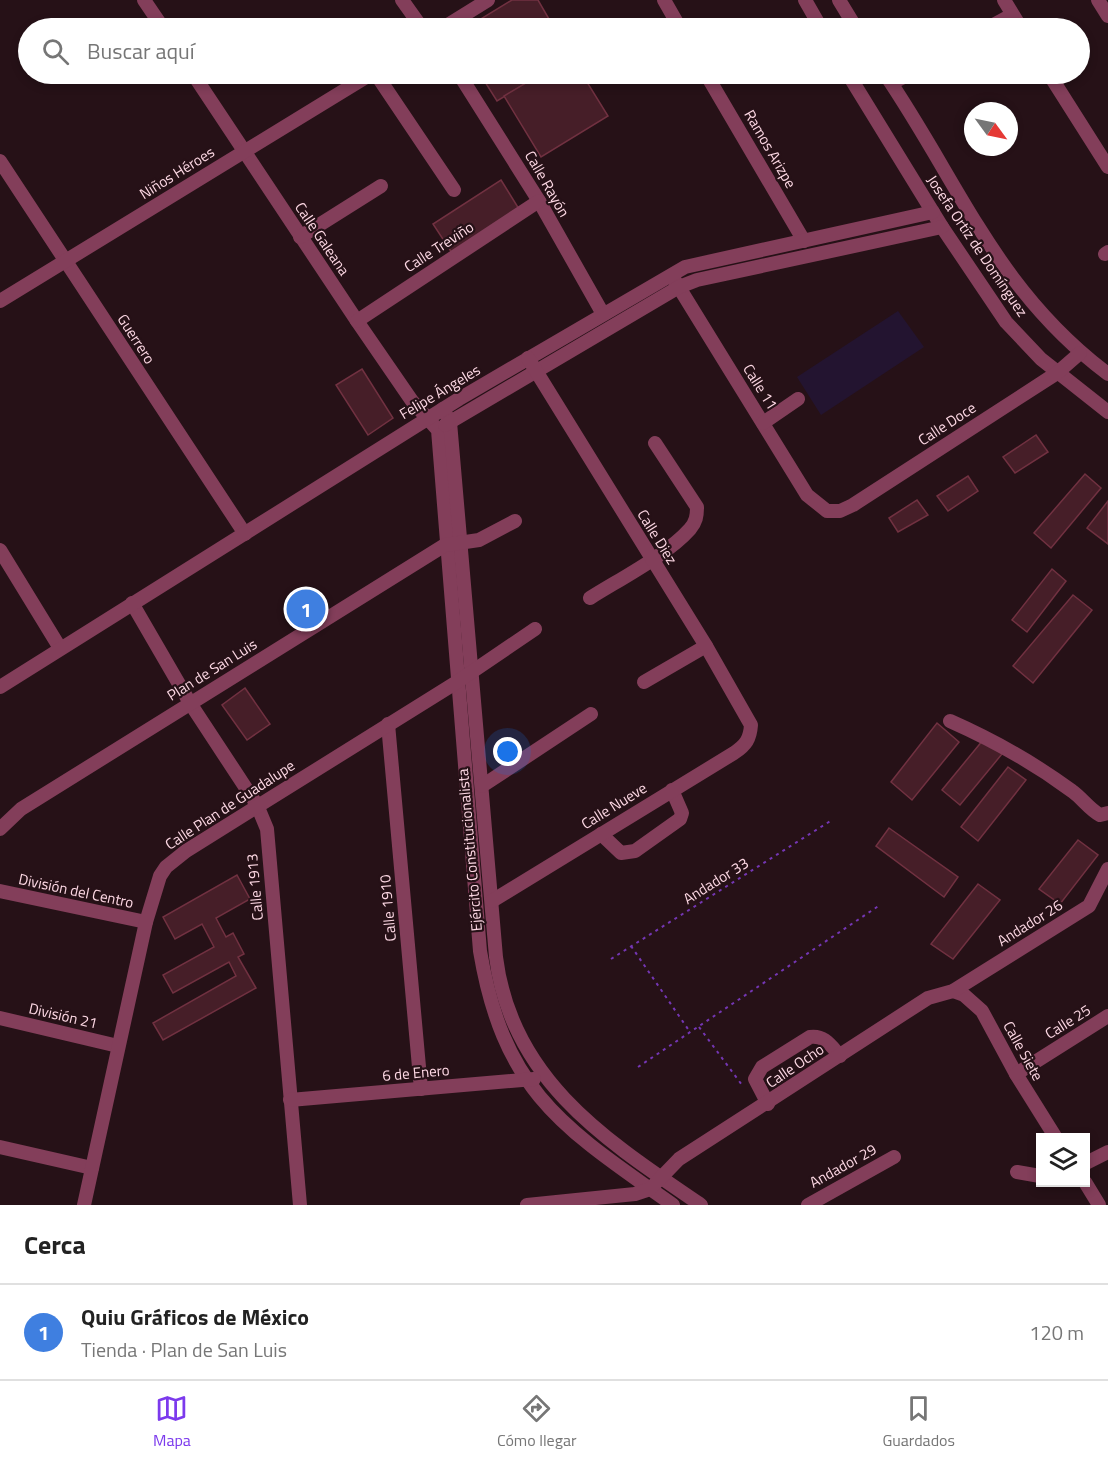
<!DOCTYPE html>
<html lang="es">
<head>
<meta charset="utf-8">
<style>
  body { margin:0; font-family:"Titillium Web",sans-serif; background:#f6f6f6; color:#222 }
  .controls { position:absolute; right:18px; bottom:18px; display:grid; overflow:hidden; border-radius:0px; box-shadow:0 3px 9px #0003 }
  .controls button { width:54px; height:54px; display:grid; place-items:center; padding:0; border:0; border-bottom:2px solid #e0e0e0; background:#fff; color:#222; font:30px sans-serif }
  .compass { position:absolute; left:964px; top:102px; width:54px; height:54px; border-radius:50%; background:#fff; box-shadow:0 3px 9px #0003; rotate:123deg }
  .you { position:absolute; left:508px; top:752px; width:21px; height:21px; margin:-15px; border:4px solid #fff; border-radius:50%; background:#1a73e8; box-shadow:0 0 0 9px #1a73e833 }
  .badge { display:grid; place-items:center; width:39px; height:39px; border-radius:50%; background:#7c3aed; color:#fff; font-size:20px; font-weight:700 }
  .pin { position:absolute; translate:-50% -50%; border:3px solid #fff; box-shadow:0 2px 6px #0006 }
  .list { margin:0; padding:0; list-style:none }
  h2 { display:flex; justify-content:space-between; align-items:center; height:78px; margin:0; padding:0 24px; font-size:26px }
  h2 small { font-size:20px; font-weight:400; color:#767676 }
  .list li { display:grid; grid-template-columns:39px 1fr auto; gap:18px; align-items:center; box-sizing:border-box; height:96px; padding:0 24px; border-top:2px solid #e0e0e0 }
  .list b { display:block; font-size:22px; white-space:nowrap }
  .list p { margin:0; font-size:20px; white-space:nowrap; color:#767676 }
  .list em { font-size:20px; font-style:normal; color:#767676 }
  .icon { flex:none; width:33px; height:33px; fill:none; stroke:currentColor; stroke-width:2; stroke-linecap:round; stroke-linejoin:round }
  .map { position:relative; flex:none; width:1108px; height:1205px; overflow:hidden }
  .search { position:absolute; background:#fff; box-shadow:0 3px 9px #0003; left:18px; right:18px; top:18px; height:66px; display:flex; align-items:center; gap:15px; box-sizing:border-box; padding:0 21px; border-radius:33px; color:#767676; font-size:22px }
  .sheet { height:174px; background:#fff }
  nav { display:flex; justify-content:space-around; align-items:center; box-sizing:border-box; height:84px; border-top:2px solid #e0e0e0; background:#fff; font-size:16px; color:#767676 }
  nav a { display:grid; justify-items:center; gap:3px }
  nav .on { color:#7c3aed }
  .map>svg:first-child { display:block }
</style>
</head>
<body>
<div class="map">
<svg width="1108" height="1205" viewBox="0 0 1108 1205">
  <rect width="100%" height="100%" fill="#261117"/>
  <!-- green -->
  <path fill="#231430" d="M 898,311 L 924,347 L 821,415 L 797,377 Z"/>
  <!-- building -->
  <g fill="#461e28" stroke="#713141" stroke-width="1.5">
    <path d="M 512,0 L 538,0 L 549,19 L 534,28 L 466,28 Z"/>
    <path d="M 549,19 L 555,28 L 534,28 Z"/>
    <path d="M 480,74 L 541,74 L 497,101 Z"/>
    <path d="M 541,74 L 582,74 L 608,116 L 541,157 L 504,96 Z"/>
    <path d="M 501,180 L 519,209 L 452,253 L 433,224 Z"/>
    <path d="M 362,369 L 393,418 L 368,435 L 336,385 Z"/>
    <path d="M 1036,435 L 1048,452 L 1015,473 L 1003,457 Z"/>
    <path d="M 1085,474 L 1101,488 L 1051,548 L 1034,533 Z"/>
    <path d="M 968,476 L 978,491 L 948,511 L 937,496 Z"/>
    <path d="M 917,500 L 928,515 L 898,532 L 889,518 Z"/>
    <path d="M 1108,501 L 1108,544 L 1087,528 Z"/>
    <path d="M 1052,569 L 1066,581 L 1027,632 L 1012,620 Z"/>
    <path d="M 1073,595 L 1092,610 L 1033,683 L 1013,666 Z"/>
    <path d="M 245,688 L 270,724 L 247,740 L 222,705 Z"/>
    <path d="M 937,723 L 959,742 L 912,800 L 891,782 Z"/>
    <path d="M 983,740 L 1002,754 L 960,805 L 942,790 Z"/>
    <path d="M 1008,767 L 1026,780 L 978,841 L 961,827 Z"/>
    <path d="M 889,828 L 958,877 L 944,897 L 876,846 Z"/>
    <path d="M 1078,840 L 1098,855 L 1060,904 L 1039,889 Z"/>
    <path d="M 237,875 L 250,899 L 216,918 L 226,937 L 233,933 L 244,954 L 238,957 L 256,988 L 163,1040 L 153,1023 L 236,976 L 229,962 L 173,993 L 163,975 L 214,947 L 202,924 L 175,939 L 163,917 Z"/>
    <path d="M 978,884 L 1000,900 L 953,959 L 931,944 Z"/>
  </g>
  <g fill="none" stroke-linecap="round" stroke-linejoin="round">
    <!-- path -->
    <g stroke="#7436b3" stroke-width="2" stroke-dasharray="3 4.5" stroke-linecap="butt">
      <path d="M 631,946 L 690,1032"/>
      <path d="M 611,959 L 832,820"/>
      <path d="M 699,1027 L 742,1085"/>
      <path d="M 638,1067 L 880,905"/>
    </g>
    <!-- minor -->
    <g stroke="#833e5a" stroke-width="14">
      <path d="M 144,0 L 163,28"/>
      <path d="M 402,0 L 422,28"/>
      <path d="M 664,0 L 680,28"/>
      <path d="M 805,0 L 821,28"/>
      <path d="M 839,0 L 856,28"/>
      <path d="M 1004,0 L 1021,28"/>
      <path d="M 1098,0 L 1108,16"/>
      <path d="M 443,28 L 488,0"/>
      <path d="M 988,28 L 1012,15"/>
      <path d="M 193,74 L 357,321 L 412,401 L 438,430 L 480,951 C 504,1093 564,1128 673,1205"/>
      <path d="M 376,74 L 454,190"/>
      <path d="M 459,74 L 539,201 L 603,314"/>
      <path d="M 706,74 L 804,241"/>
      <path d="M 848,74 L 942,227 L 1006,322 L 1041,359 L 1108,412"/>
      <path d="M 885,74 C 960,184 996,290 1108,374"/>
      <path d="M 1049,74 L 1108,167"/>
      <path d="M 892,83 L 909,74"/>
      <path d="M 0,161 L 245,534"/>
      <path d="M 300,237 L 381,186"/>
      <path d="M 1105,254 L 1108,252"/>
      <path d="M 672,276 L 807,495 L 827,511 L 840,511 L 853,505 L 1057,373 L 1080,353"/>
      <path d="M 0,301 L 371,74"/>
      <path d="M 357,321 L 539,201"/>
      <path d="M 443,409 L 450,422 L 496,957 C 511,1080 607,1141 701,1205"/>
      <path d="M 763,423 L 798,399"/>
      <path d="M 445,425 L 679,287 L 697,280 L 942,227"/>
      <path d="M 0,550 L 60,648"/>
      <path d="M 590,598 C 620,579 667,555 690,529 C 696,522 697,516 697,507 L 655,443"/>
      <path d="M 132,603 L 190,703 L 257,805 L 267,829 L 300,1205"/>
      <path d="M 644,682 L 706,646"/>
      <path d="M 0,687 L 459,399 L 685,267 L 933,212"/>
      <path d="M 950,721 C 993,740 1034,763 1072,791 C 1082,798 1089,809 1100,815 L 1108,813"/>
      <path d="M 388,724 L 421,1089"/>
      <path d="M 482,786 L 591,714"/>
      <path d="M 0,829 L 21,809 L 445,545 L 479,540 L 515,521"/>
      <path d="M 601,834 L 621,853 L 635,851 L 680,819 L 682,813 L 672,790"/>
      <path d="M 0,891 L 146,922"/>
      <path d="M 492,901 L 734,753 C 746,745 750,739 751,725 L 706,646 L 528,358"/>
      <path d="M 953,991 L 964,995 L 982,1011 L 1016,1074 L 1056,1138"/>
      <path d="M 0,1018 L 118,1046"/>
      <path d="M 1016,1074 L 1108,1016"/>
      <path d="M 290,1100 L 534,1079"/>
      <path d="M 768,1104 L 755,1079 L 762,1067 L 810,1037 C 825,1035 831,1046 840,1056"/>
      <path d="M 0,1147 L 92,1168"/>
      <path d="M 1086,1163 L 1108,1152"/>
      <path d="M 1017,1172 L 1040,1176"/>
      <path d="M 1085,1182 L 1099,1205"/>
      <path d="M 84,1205 L 146,922 L 160,876 L 166,867 L 186,851 L 457,682 L 535,629"/>
      <path d="M 527,1205 L 635,1194 L 650,1189 L 679,1159 L 928,998 L 953,991 L 1089,906 L 1108,869"/>
      <path d="M 808,1205 L 894,1157"/>
    </g>
  </g>
  <g text-anchor="middle" stroke-width="4.5" stroke-linejoin="round" paint-order="stroke">
    <!-- street labels -->
    <g font-size="15" fill="#fdd8e4" stroke="#261117">
      <text transform="translate(770 149) rotate(60)" y="5">Ramos Arizpe</text>
      <text transform="translate(177 173) rotate(-32)" y="5">Niños Héroes</text>
      <text transform="translate(547 184) rotate(60)" y="5">Calle Rayón</text>
      <text transform="translate(322 239) rotate(56)" y="5">Calle Galeana</text>
      <text transform="translate(977 246) rotate(56)" y="5">Josefa Ortíz de Domínguez</text>
      <text transform="translate(439 247) rotate(-33)" y="5">Calle Treviño</text>
      <text transform="translate(136 339) rotate(57)" y="5">Guerrero</text>
      <text transform="translate(760 387) rotate(58)" y="5">Calle 11</text>
      <text transform="translate(440 392) rotate(-31)" y="5">Felipe Ángeles</text>
      <text transform="translate(947 424) rotate(-33)" y="5">Calle Doce</text>
      <text transform="translate(657 537) rotate(58)" y="5">Calle Diez</text>
      <text transform="translate(212 670) rotate(-32)" y="5">Plan de San Luis</text>
      <text transform="translate(230 805) rotate(-33)" y="5">Calle Plan de Guadalupe</text>
      <text transform="translate(614 806) rotate(-32)" y="5">Calle Nueve</text>
      <text transform="translate(470 850) rotate(-95)" y="5">Ejército Constitucionalista</text>
      <text transform="translate(716 881) rotate(-32)" y="5">Andador 33</text>
      <text transform="translate(255 887) rotate(-95)" y="5">Calle 1913</text>
      <text transform="translate(76 891) rotate(12)" y="5">División del Centro</text>
      <text transform="translate(388 908) rotate(-95)" y="5">Calle 1910</text>
      <text transform="translate(1030 923) rotate(-32)" y="5">Andador 26</text>
      <text transform="translate(63 1016) rotate(13)" y="5">División 21</text>
      <text transform="translate(1068 1022) rotate(-32)" y="5">Calle 25</text>
      <text transform="translate(1023 1051) rotate(61)" y="5">Calle Siete</text>
      <text transform="translate(795 1066) rotate(-34)" y="5">Calle Ocho</text>
      <text transform="translate(416 1073) rotate(-5)" y="5">6 de Enero</text>
      <text transform="translate(843 1166) rotate(-29)" y="5">Andador 29</text>
    </g>
  </g>
</svg>
<div class="controls">
<button><svg class="icon" aria-label="layers" viewBox="0 0 24 24"><path d="M12 4l9 5-9 5-9-5zM3 14l9 5 9-5"/></svg></button>
</div>
<svg class="compass" viewBox="-18 -18 36 36"><path d="M0-13l5 13h-10z" fill="#e53935"/><path d="M0 13l5-13h-10z" fill="#767676"/></svg>
<div class="you"></div>
<div class="pin badge" style="left:306px;top:609px;background:#3f7fe0">1</div>
<div class="search"><svg class="icon" aria-label="search" viewBox="0 0 24 24"><circle cx="10" cy="10" r="6"/><path d="M15 15l6 6"/></svg>Buscar aquí</div>
</div>
<section class="sheet">
<h2>Cerca<small></small></h2>
<ul class="list">
<li><span class="badge" style="background:#3f7fe0">1</span><div><b>Quiu Gráficos de México</b><p>Tienda · Plan de San Luis</p></div><em>120 m</em></li>
</ul>
</section>
<nav>
<a class="on"><svg class="icon" aria-label="map" viewBox="0 0 24 24"><path d="M3 6l6-2 6 2 6-2v14l-6 2-6-2-6 2zM9 4v14M15 6v14"/></svg>Mapa</a>
<a><svg class="icon" aria-label="directions" viewBox="0 0 24 24"><path d="M12 3l9 9-9 9-9-9zM9 14v-3h6M13 9l2 2-2 2"/></svg>Cómo llegar</a>
<a><svg class="icon" aria-label="saved" viewBox="0 0 24 24"><path d="M7 4h10v16l-5-4-5 4z"/></svg>Guardados</a>
</nav>
</body>
</html>
